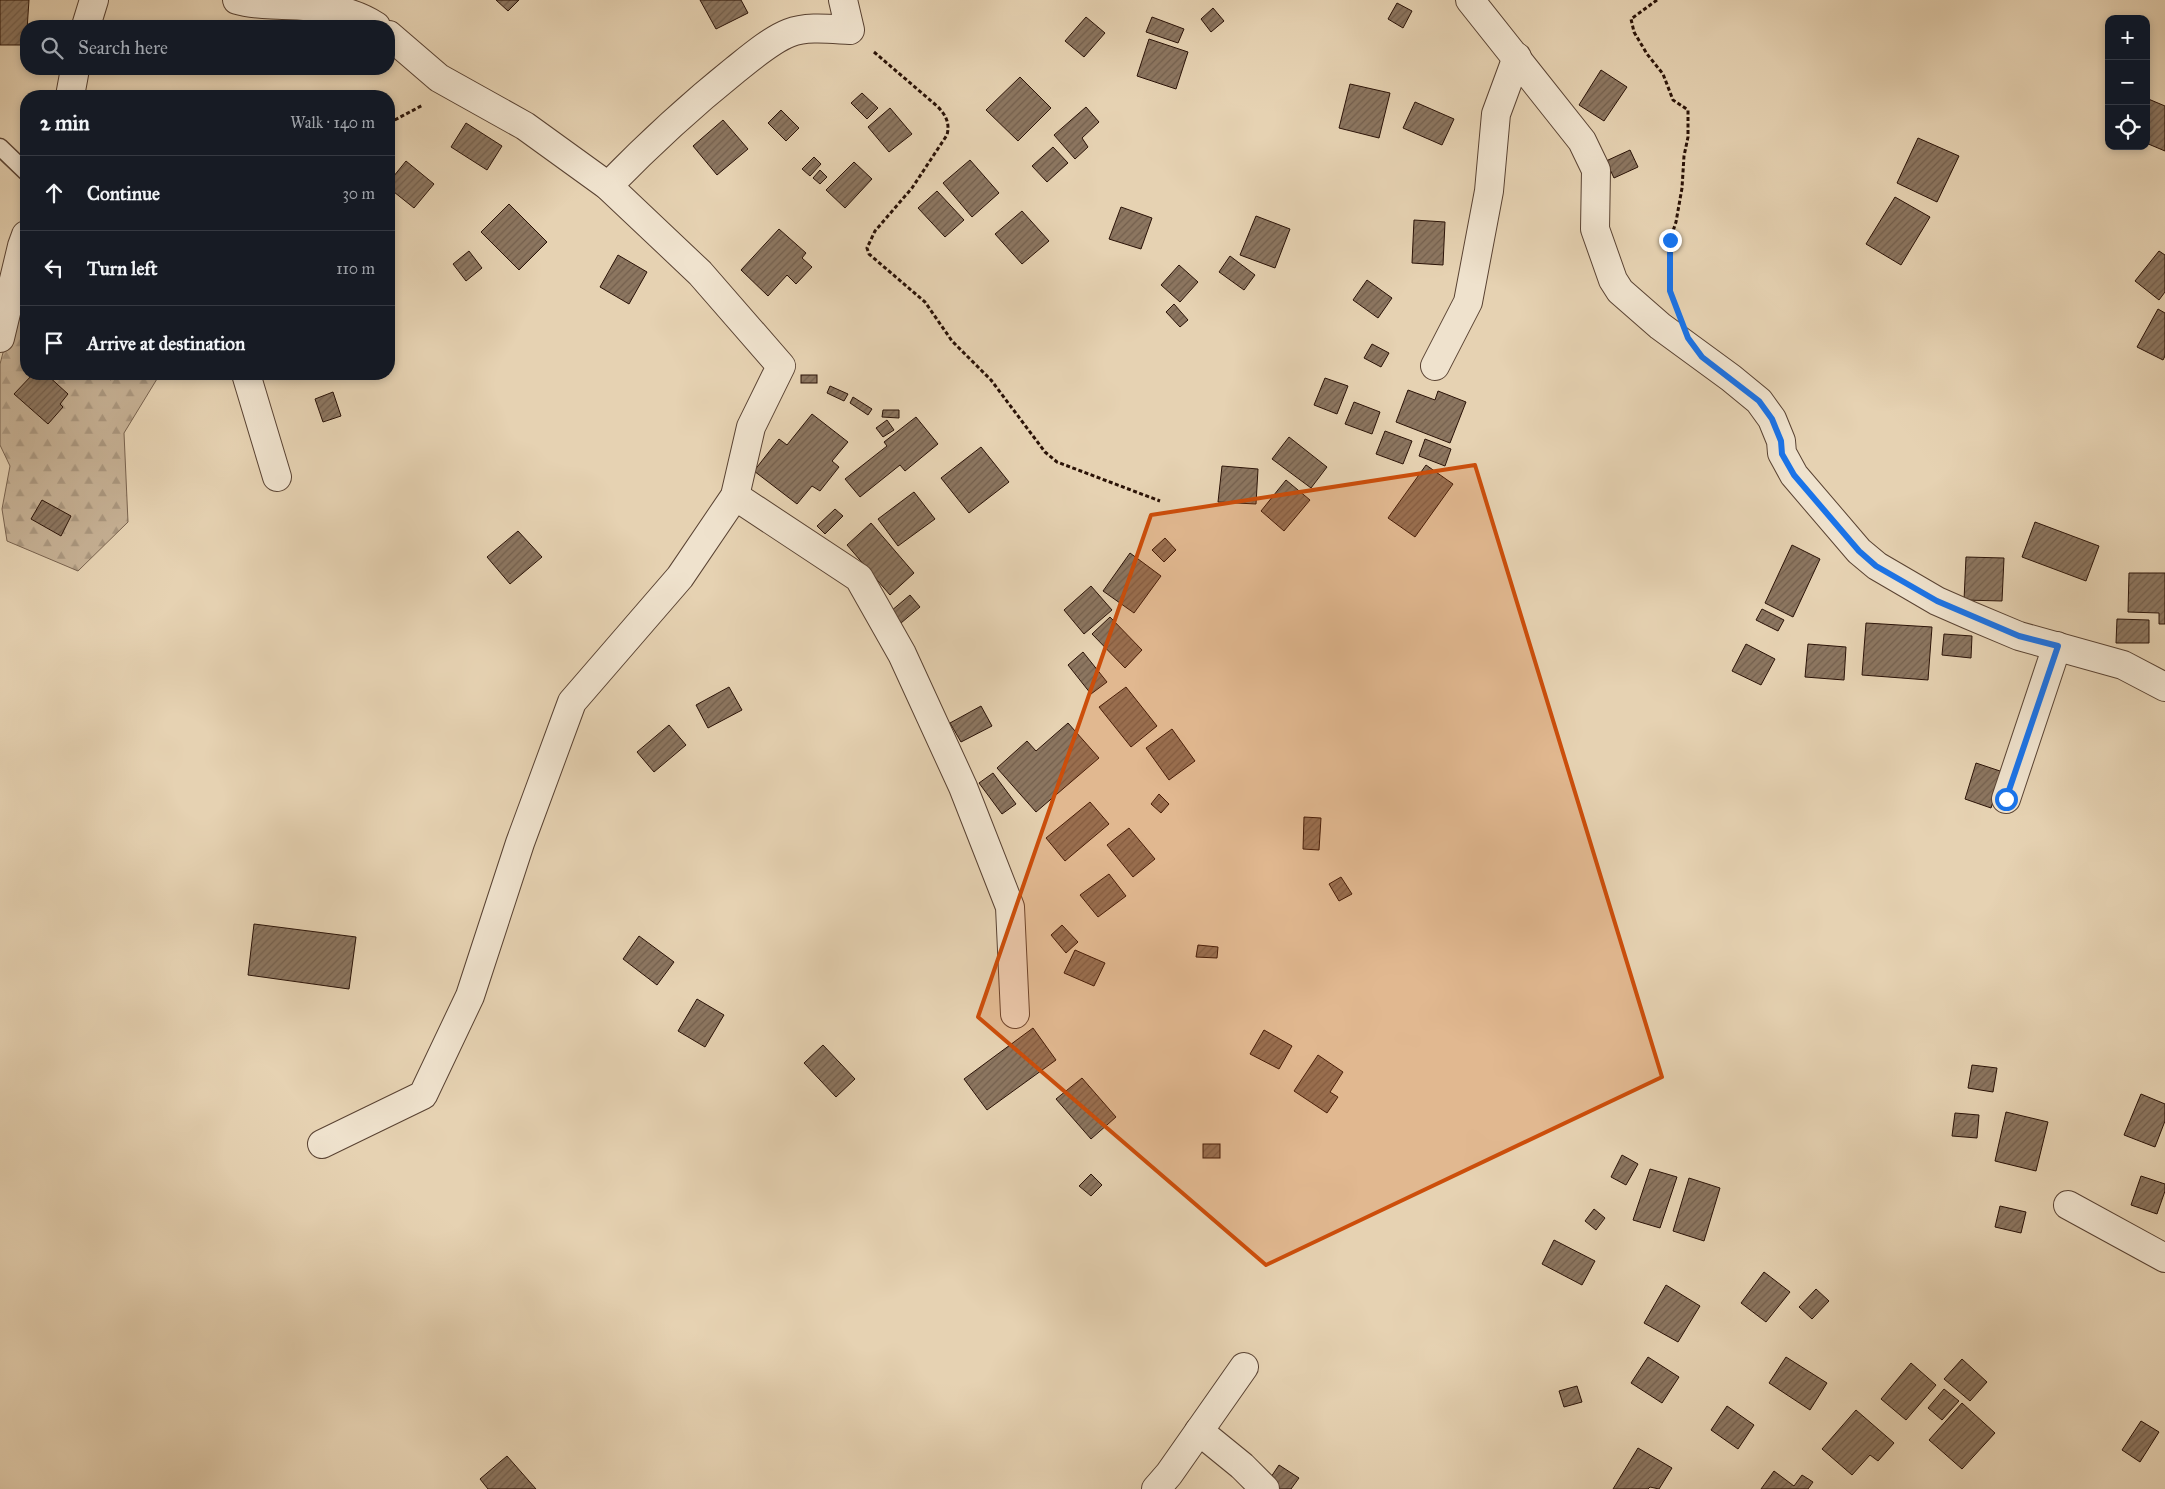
<!DOCTYPE html>
<html lang="en">
<head>
<meta charset="utf-8">
<style>
  body { margin:0; font-family:"IM FELL Great Primer",serif; background:#20242c; color:#f1f3f6 }
  .controls { position:absolute; right:15px; top:15px; display:grid; overflow:hidden; border-radius:10px; box-shadow:0 2px 8px #0003 }
  .controls button { width:45px; height:45px; display:grid; place-items:center; padding:0; border:0; border-bottom:1px solid #363941; background:#171b24; color:#f1f3f6; font:25px sans-serif }
  .stop { position:absolute; width:15px; height:15px; margin:-11px; border:4px solid #1a73e8; border-radius:50%; background:#fff }
  .stop.end { background:#1a73e8; border-color:#fff; box-shadow:0 1px 5px #0008 }
  .list { margin:0; padding:0; list-style:none }
  h2 { display:flex; justify-content:space-between; align-items:center; height:65px; margin:0; padding:0 20px; font-size:21px }
  h2 small { font-size:16px; font-weight:400; color:#9ea1a6 }
  .list li { display:grid; grid-template-columns:32px 1fr auto; gap:15px; align-items:center; box-sizing:border-box; height:75px; padding:0 20px; border-top:1px solid #363941 }
  .list b { display:block; font-size:19px; white-space:nowrap }
  .list em { font-size:16px; font-style:normal; color:#9ea1a6 }
  .icon { flex:none; width:28px; height:28px; fill:none; stroke:currentColor; stroke-width:2; stroke-linecap:round; stroke-linejoin:round }
  .map { position:relative; flex:none; width:2165px; height:1489px; overflow:hidden }
  .search { position:absolute; background:#171b24; box-shadow:0 2px 8px #0003; left:20px; top:20px; width:375px; height:55px; display:flex; align-items:center; gap:12px; box-sizing:border-box; padding:0 18px; border-radius:20px; color:#9ea1a6; font-size:19px }
  .panel { position:absolute; background:#171b24; box-shadow:0 2px 8px #0003; left:20px; top:90px; width:375px; height:290px; border-radius:20px }
  .map>svg:first-child { display:block }
</style>
</head>
<body>
<div class="map">
<svg width="2165" height="1489" viewBox="0 0 2165 1489">
  <defs>
    <pattern id="forest-firs" width="22" height="20" patternUnits="userSpaceOnUse" patternTransform="scale(1.25)"><rect width="22" height="20" fill="#c6b195"/><path d="M5 1l3.5 6h-7zM16 11l3.5 6h-7z" fill="#aa977f"/></pattern>
    <pattern id="building-hatch" width="6" height="6" patternUnits="userSpaceOnUse" patternTransform="scale(1.25)"><rect width="6" height="6" fill="#8c7660"/><path d="M-1 1l2-2M0 6l6-6M5 7l2-2" fill="none" stroke="#735f4d"/></pattern>
  </defs>
  <rect width="100%" height="100%" fill="#e6d2b2"/>
  <filter id="stains"><feTurbulence type="fractalNoise" baseFrequency=".004" numOctaves="4"/><feColorMatrix values="0 0 0 0 .2 0 0 0 0 .09 0 0 0 0 .02 0 0 0 .5 -.17"/></filter>
  <radialGradient id="worn" r=".72"><stop offset=".6" stop-color="#630" stop-opacity="0"/><stop offset="1" stop-color="#630" stop-opacity=".3"/></radialGradient>
  <!-- forest -->
  <path fill="url(#forest-firs)" stroke="#78624e" d="M 26,290 L 26,374 L 160,374 L 124,433 L 128,522 L 78,571 L 7,541 L 2,509 L 10,466 L 0,445 L 0,364 L 10,326 Z"/>
  <!-- building -->
  <g fill="url(#building-hatch)" stroke="#2a1207">
    <path d="M 0,0 L 29,0 L 26,45 L 0,45 Z"/>
    <path d="M 496,0 L 519,0 L 508,11 Z"/>
    <path d="M 700,0 L 741,0 L 748,13 L 716,29 Z"/>
    <path d="M 1397,3 L 1412,11 L 1403,28 L 1388,19 Z"/>
    <path d="M 1213,8 L 1224,21 L 1211,32 L 1201,19 Z"/>
    <path d="M 1086,17 L 1105,33 L 1084,57 L 1065,41 Z"/>
    <path d="M 1152,17 L 1184,29 L 1178,43 L 1146,32 Z"/>
    <path d="M 1149,39 L 1188,52 L 1176,89 L 1137,76 Z"/>
    <path d="M 1601,70 L 1627,87 L 1604,121 L 1579,105 Z"/>
    <path d="M 1020,77 L 1051,108 L 1018,141 L 986,110 Z"/>
    <path d="M 1350,84 L 1390,93 L 1379,138 L 1339,128 Z"/>
    <path d="M 862,93 L 878,108 L 867,119 L 851,103 Z"/>
    <path d="M 2146,98 L 2165,106 L 2165,151 L 2146,143 Z"/>
    <path d="M 1415,102 L 1454,119 L 1442,145 L 1403,128 Z"/>
    <path d="M 1086,107 L 1099,122 L 1082,138 L 1088,147 L 1075,159 L 1054,135 Z"/>
    <path d="M 890,108 L 912,134 L 889,152 L 868,127 Z"/>
    <path d="M 781,110 L 799,128 L 786,141 L 768,123 Z"/>
    <path d="M 723,120 L 748,149 L 717,175 L 693,146 Z"/>
    <path d="M 466,123 L 502,146 L 487,170 L 451,147 Z"/>
    <path d="M 1918,138 L 1959,156 L 1937,202 L 1897,183 Z"/>
    <path d="M 1053,147 L 1068,163 L 1047,182 L 1032,166 Z"/>
    <path d="M 1630,150 L 1638,167 L 1614,178 L 1606,161 Z"/>
    <path d="M 814,157 L 821,164 L 810,176 L 802,169 Z"/>
    <path d="M 970,160 L 999,193 L 972,217 L 943,183 Z"/>
    <path d="M 406,161 L 434,184 L 414,208 L 389,188 L 389,182 Z"/>
    <path d="M 854,162 L 872,179 L 845,208 L 826,190 Z"/>
    <path d="M 820,170 L 827,177 L 820,184 L 813,178 Z"/>
    <path d="M 937,191 L 964,220 L 945,237 L 918,208 Z"/>
    <path d="M 1895,197 L 1930,217 L 1901,265 L 1866,244 Z"/>
    <path d="M 509,204 L 547,242 L 519,270 L 481,232 Z"/>
    <path d="M 1121,207 L 1152,218 L 1141,249 L 1109,239 Z"/>
    <path d="M 1022,211 L 1049,241 L 1022,264 L 995,234 Z"/>
    <path d="M 1256,216 L 1290,229 L 1275,268 L 1240,255 Z"/>
    <path d="M 1414,220 L 1445,222 L 1443,265 L 1412,263 Z"/>
    <path d="M 779,229 L 806,253 L 802,258 L 812,267 L 796,284 L 787,275 L 768,296 L 741,270 Z"/>
    <path d="M 469,251 L 482,268 L 466,281 L 453,264 Z"/>
    <path d="M 2159,251 L 2165,255 L 2165,292 L 2159,300 L 2135,281 Z"/>
    <path d="M 618,255 L 647,272 L 629,304 L 600,287 Z"/>
    <path d="M 1230,256 L 1255,275 L 1244,290 L 1219,272 Z"/>
    <path d="M 1179,265 L 1198,282 L 1180,302 L 1161,285 Z"/>
    <path d="M 1367,280 L 1392,298 L 1378,318 L 1353,300 Z"/>
    <path d="M 1174,304 L 1188,320 L 1180,327 L 1166,312 Z"/>
    <path d="M 2158,309 L 2165,313 L 2165,356 L 2163,360 L 2137,347 Z"/>
    <path d="M 1372,344 L 1389,353 L 1381,367 L 1364,358 Z"/>
    <path d="M 33,374 L 46,374 L 68,394 L 60,404 L 63,407 L 48,424 L 14,394 Z"/>
    <path d="M 103,374 L 117,374 L 111,380 Z"/>
    <rect x="801" y="375" width="16" height="8"/>
    <path d="M 1325,378 L 1348,386 L 1337,414 L 1314,405 Z"/>
    <path d="M 830,386 L 848,394 L 844,401 L 827,393 Z"/>
    <path d="M 1408,390 L 1435,400 L 1438,391 L 1466,402 L 1450,443 L 1396,422 Z"/>
    <path d="M 333,392 L 341,416 L 323,422 L 315,399 Z"/>
    <path d="M 853,397 L 872,409 L 868,415 L 850,403 Z"/>
    <path d="M 1354,402 L 1380,412 L 1372,434 L 1345,424 Z"/>
    <path d="M 883,410 L 899,410 L 899,418 L 882,417 Z"/>
    <path d="M 812,414 L 848,442 L 832,461 L 839,467 L 820,491 L 812,486 L 797,504 L 754,471 L 779,439 L 787,445 Z"/>
    <path d="M 916,417 L 938,444 L 905,471 L 900,465 L 860,497 L 845,479 L 887,446 L 884,442 Z"/>
    <path d="M 887,420 L 894,430 L 883,437 L 876,428 Z"/>
    <path d="M 1385,431 L 1412,441 L 1403,464 L 1376,454 Z"/>
    <path d="M 1289,437 L 1327,467 L 1311,488 L 1272,459 Z"/>
    <path d="M 1425,439 L 1451,449 L 1445,466 L 1419,456 Z"/>
    <path d="M 981,447 L 1009,482 L 969,513 L 941,478 Z"/>
    <path d="M 1426,465 L 1453,484 L 1415,537 L 1388,518 Z"/>
    <path d="M 1222,466 L 1258,469 L 1256,504 L 1218,502 Z"/>
    <path d="M 1286,480 L 1310,500 L 1284,531 L 1261,511 Z"/>
    <path d="M 914,492 L 935,519 L 898,546 L 878,519 Z"/>
    <path d="M 42,500 L 71,516 L 61,536 L 31,519 Z"/>
    <path d="M 835,509 L 843,516 L 825,534 L 817,526 Z"/>
    <path d="M 2035,522 L 2099,546 L 2086,581 L 2022,557 Z"/>
    <path d="M 871,523 L 914,573 L 890,595 L 847,545 Z"/>
    <path d="M 518,531 L 542,557 L 510,584 L 487,557 Z"/>
    <path d="M 1165,538 L 1176,550 L 1164,562 L 1152,550 Z"/>
    <path d="M 1792,545 L 1820,559 L 1793,617 L 1765,603 Z"/>
    <path d="M 1130,553 L 1161,576 L 1134,613 L 1103,591 Z"/>
    <path d="M 1966,557 L 2004,558 L 2002,601 L 1964,600 Z"/>
    <path d="M 2129,573 L 2165,573 L 2165,624 L 2159,624 L 2159,613 L 2128,612 Z"/>
    <path d="M 1091,586 L 1112,610 L 1084,634 L 1064,610 Z"/>
    <path d="M 910,595 L 920,607 L 901,623 L 891,611 Z"/>
    <path d="M 1762,609 L 1784,620 L 1778,631 L 1756,620 Z"/>
    <path d="M 1110,617 L 1142,650 L 1125,668 L 1092,634 Z"/>
    <path d="M 2117,619 L 2149,620 L 2149,643 L 2116,643 Z"/>
    <path d="M 1866,623 L 1932,627 L 1928,680 L 1862,675 Z"/>
    <path d="M 1944,634 L 1972,636 L 1971,658 L 1942,655 Z"/>
    <path d="M 1746,644 L 1775,659 L 1761,685 L 1732,671 Z"/>
    <path d="M 1808,644 L 1846,647 L 1844,680 L 1805,677 Z"/>
    <path d="M 1083,652 L 1107,682 L 1091,694 L 1068,665 Z"/>
    <path d="M 729,687 L 742,710 L 708,728 L 696,705 Z"/>
    <path d="M 1126,687 L 1157,726 L 1131,747 L 1099,707 Z"/>
    <path d="M 981,706 L 992,726 L 961,742 L 950,723 Z"/>
    <path d="M 1068,723 L 1099,758 L 1036,812 L 997,768 L 1027,741 L 1036,751 Z"/>
    <path d="M 669,725 L 686,745 L 654,772 L 637,752 Z"/>
    <path d="M 1172,729 L 1195,761 L 1169,780 L 1146,748 Z"/>
    <path d="M 1976,763 L 2003,772 L 1991,808 L 1965,799 Z"/>
    <path d="M 993,773 L 1016,804 L 1002,814 L 979,783 Z"/>
    <path d="M 1159,794 L 1169,804 L 1161,813 L 1151,804 Z"/>
    <path d="M 1090,802 L 1109,824 L 1065,861 L 1046,838 Z"/>
    <path d="M 1304,817 L 1321,818 L 1319,850 L 1303,849 Z"/>
    <path d="M 1129,828 L 1155,859 L 1133,877 L 1107,845 Z"/>
    <path d="M 1109,874 L 1126,896 L 1098,917 L 1080,895 Z"/>
    <path d="M 1341,877 L 1352,894 L 1339,901 L 1329,884 Z"/>
    <path d="M 254,924 L 356,937 L 349,989 L 248,975 Z"/>
    <path d="M 1062,925 L 1078,942 L 1066,953 L 1051,935 Z"/>
    <path d="M 639,936 L 674,962 L 657,985 L 623,959 Z"/>
    <path d="M 1198,945 L 1218,947 L 1217,958 L 1196,957 Z"/>
    <path d="M 1075,950 L 1105,963 L 1094,986 L 1064,973 Z"/>
    <path d="M 697,999 L 724,1015 L 705,1047 L 678,1031 Z"/>
    <path d="M 1033,1028 L 1056,1060 L 987,1110 L 964,1079 Z"/>
    <path d="M 1264,1030 L 1292,1046 L 1279,1069 L 1250,1054 Z"/>
    <path d="M 823,1045 L 855,1079 L 836,1097 L 804,1063 Z"/>
    <path d="M 1318,1055 L 1343,1072 L 1330,1092 L 1338,1097 L 1327,1113 L 1294,1091 Z"/>
    <path d="M 1972,1065 L 1997,1068 L 1993,1092 L 1968,1088 Z"/>
    <path d="M 1082,1078 L 1116,1117 L 1091,1139 L 1056,1099 Z"/>
    <path d="M 2141,1094 L 2165,1104 L 2165,1121 L 2155,1147 L 2124,1135 Z"/>
    <path d="M 2006,1112 L 2048,1122 L 2036,1171 L 1995,1161 Z"/>
    <path d="M 1955,1113 L 1979,1115 L 1977,1138 L 1952,1136 Z"/>
    <rect x="1203" y="1144" width="17" height="14"/>
    <path d="M 1622,1155 L 1638,1164 L 1626,1185 L 1611,1177 Z"/>
    <path d="M 1650,1169 L 1677,1177 L 1660,1228 L 1633,1220 Z"/>
    <path d="M 1091,1174 L 1102,1185 L 1091,1196 L 1079,1186 Z"/>
    <path d="M 2141,1176 L 2165,1184 L 2165,1191 L 2157,1214 L 2131,1205 Z"/>
    <path d="M 1689,1178 L 1720,1188 L 1704,1241 L 1673,1231 Z"/>
    <path d="M 2000,1206 L 2026,1212 L 2021,1233 L 1995,1227 Z"/>
    <path d="M 1594,1209 L 1605,1218 L 1596,1230 L 1585,1221 Z"/>
    <path d="M 1554,1240 L 1595,1261 L 1582,1285 L 1542,1264 Z"/>
    <path d="M 1764,1272 L 1790,1292 L 1766,1322 L 1741,1303 Z"/>
    <path d="M 1666,1285 L 1700,1306 L 1678,1342 L 1644,1323 Z"/>
    <path d="M 1816,1289 L 1829,1301 L 1812,1319 L 1799,1307 Z"/>
    <path d="M 1648,1357 L 1679,1377 L 1662,1403 L 1631,1383 Z"/>
    <path d="M 1786,1357 L 1827,1383 L 1810,1410 L 1769,1383 Z"/>
    <path d="M 1962,1359 L 1987,1382 L 1970,1401 L 1944,1379 Z"/>
    <path d="M 1911,1363 L 1936,1385 L 1906,1420 L 1881,1399 Z"/>
    <path d="M 1577,1386 L 1582,1402 L 1564,1407 L 1559,1391 Z"/>
    <path d="M 1944,1389 L 1959,1401 L 1942,1420 L 1928,1408 Z"/>
    <path d="M 1962,1403 L 1995,1433 L 1962,1469 L 1929,1440 Z"/>
    <path d="M 1727,1406 L 1754,1425 L 1738,1449 L 1711,1430 Z"/>
    <path d="M 1856,1410 L 1894,1443 L 1878,1461 L 1870,1455 L 1852,1475 L 1822,1449 Z"/>
    <path d="M 2141,1421 L 2159,1432 L 2140,1462 L 2122,1450 Z"/>
    <path d="M 1638,1448 L 1672,1468 L 1659,1489 L 1650,1487 L 1648,1489 L 1613,1489 Z"/>
    <path d="M 507,1456 L 536,1489 L 488,1489 L 480,1479 Z"/>
    <path d="M 1279,1465 L 1299,1478 L 1291,1489 L 1276,1489 L 1267,1483 Z"/>
    <path d="M 1774,1471 L 1794,1486 L 1802,1475 L 1813,1482 L 1808,1489 L 1761,1489 Z"/>
  </g>
  <g fill="none" stroke-linecap="round" stroke-linejoin="round">
    <defs>
      <path id="service" d="M 0,147 L 26,172"/>
      <g id="minor">
        <path d="M 237,0 C 253,5 268,4 283,5 C 317,6 348,8 376,26"/>
        <path d="M 1470,0 L 1582,141 L 1596,170 L 1595,229 L 1613,280 L 1620,291 L 1660,326 L 1731,378 L 1759,401 L 1772,419 L 1781,441 L 1782,453 L 1794,475 L 1859,551 L 1877,566 L 1937,601 L 1969,615 L 2019,636 L 2123,665 L 2165,687"/>
        <path d="M 86,26 L 94,0"/>
        <path d="M 70,96 L 75,69"/>
        <path d="M 608,186 C 648,145 690,106 735,70 C 750,58 771,40 789,33 C 807,26 830,29 850,30 L 843,0"/>
        <path d="M 0,338 L 22,246 L 26,235"/>
        <path d="M 1435,366 L 1468,302 L 1489,191 L 1496,114 L 1517,57"/>
        <path d="M 246,374 L 277,477"/>
        <path d="M 735,496 L 859,578 L 902,654 L 963,787 L 1010,907 L 1015,1014"/>
        <path d="M 2006,799 L 2057,646"/>
        <path d="M 322,1144 L 423,1095 L 470,996 L 520,843 L 572,702 L 680,577 L 735,496 L 751,427 L 781,366 L 700,273 L 608,186 L 525,126 L 439,78 L 389,35"/>
        <path d="M 2068,1205 L 2165,1258"/>
        <path d="M 1199,1431 L 1242,1466 L 1265,1489"/>
        <path d="M 1156,1489 L 1169,1474 L 1244,1367"/>
      </g>
    </defs>
    <!-- service casing -->
    <use href="#service" stroke="#594232" stroke-width="19"/>
    <!-- minor casing -->
    <use href="#minor" stroke="#594232" stroke-width="30"/>
    <!-- path -->
    <g stroke="#2a1207" stroke-width="3" stroke-dasharray="4 2.5" stroke-linecap="butt">
      <path d="M 1657,0 L 1631,19 L 1634,32 L 1647,54 L 1663,74 L 1673,100 L 1688,110 L 1688,137 L 1684,156 L 1682,188 L 1676,222 L 1670,240 L 1670,292"/>
      <path d="M 874,52 L 937,106 C 946,115 950,123 947,135 L 912,188 L 875,231 L 867,248 L 869,254 L 925,302 L 952,341 L 991,380 L 1045,452 L 1057,462 L 1160,501"/>
      <path d="M 389,123 L 423,105"/>
    </g>
    <!-- service -->
    <use href="#service" stroke="#efe2cd" stroke-width="16"/>
    <!-- minor -->
    <use href="#minor" stroke="#efe2cd" stroke-width="28"/>
  </g>
  <g fill="none" stroke-linecap="round" stroke-linejoin="round">
    <!-- route -->
    <path stroke="#1a73e8" stroke-width="6" d="M 1670,240 L 1670,291 L 1688,338 L 1702,357 L 1759,401 L 1772,419 L 1781,441 L 1782,454 L 1794,475 L 1859,551 L 1876,566 L 1937,601 L 2019,636 L 2058,646 L 2006,799"/>
  </g>
  <!-- marked area -->
  <path fill="#cc4e0b" fill-opacity="0.2" stroke="#cc4e0b" stroke-width="4" stroke-linejoin="round" d="M 1475,465 L 1662,1077 L 1266,1265 L 978,1017 L 1151,515 Z"/>
  <rect width="100%" height="100%" filter="url(#stains)"/>
  <rect width="100%" height="100%" fill="url(#worn)"/>
</svg>
<div class="controls">
<button>+</button>
<button>−</button>
<button><svg class="icon" aria-label="locate" viewBox="0 0 24 24"><circle cx="12" cy="12" r="6"/><path d="M12 2v4M12 18v4M2 12h4M18 12h4"/></svg></button>
</div>
<div class="stop" style="left:2006px;top:799px"></div>
<div class="stop end" style="left:1670px;top:240px"></div>
<div class="search"><svg class="icon" aria-label="search" viewBox="0 0 24 24"><circle cx="10" cy="10" r="6"/><path d="M15 15l6 6"/></svg>Search here</div>
<section class="panel">
<h2>2 min<small>Walk · 140 m</small></h2>
<ul class="list">
<li><svg class="icon" aria-label="ahead" viewBox="0 0 24 24"><path d="M12 20V5M6 11l6-6 6 6"/></svg><div><b>Continue</b></div><em>30 m</em></li>
<li><svg class="icon" aria-label="left" viewBox="0 0 24 24"><path d="M17 20v-9H6M10 6l-5 5 5 5"/></svg><div><b>Turn left</b></div><em>110 m</em></li>
<li><svg class="icon" aria-label="arrive" viewBox="0 0 24 24"><path d="M6 21V4h12l-3 4 3 4H6"/></svg><div><b>Arrive at destination</b></div></li>
</ul>
</section>
</div>
</body>
</html>
